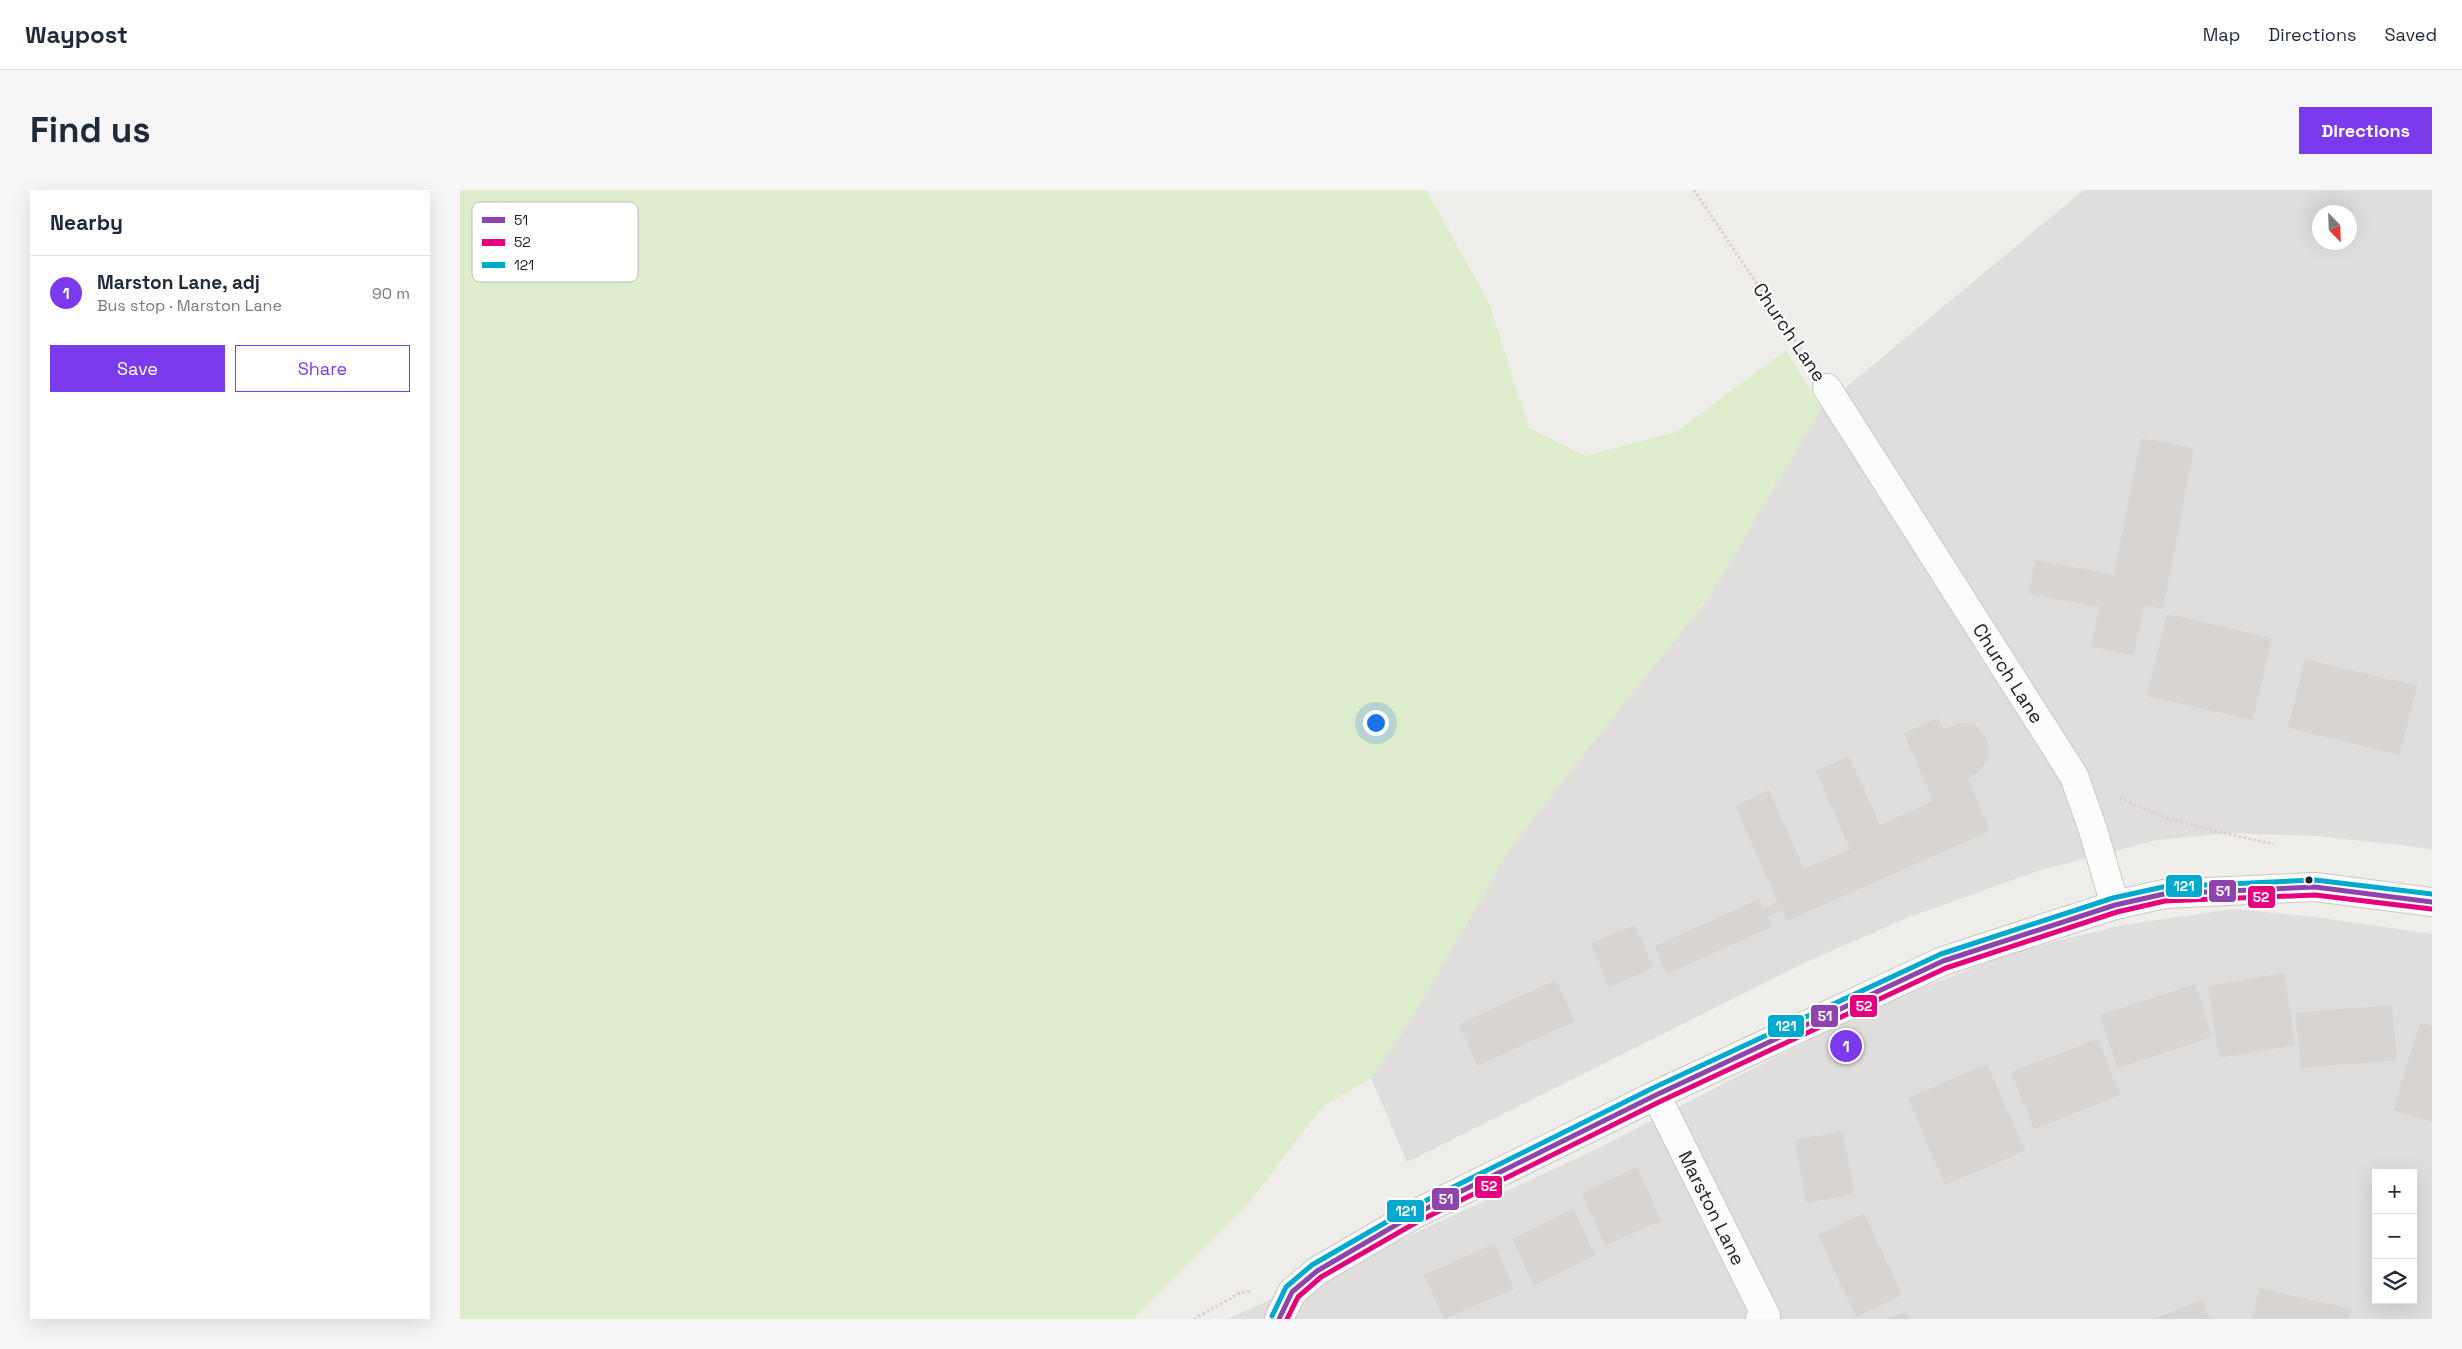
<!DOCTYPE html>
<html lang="en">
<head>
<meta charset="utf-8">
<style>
  body { margin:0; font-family:"Space Grotesk",sans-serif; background:#f6f6f7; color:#1f2937 }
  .controls { position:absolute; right:15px; bottom:15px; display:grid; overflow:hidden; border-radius:0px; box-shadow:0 5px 20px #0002 }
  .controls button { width:45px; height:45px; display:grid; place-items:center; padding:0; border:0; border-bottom:1px solid #e0e1e3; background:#fff; color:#1f2937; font:25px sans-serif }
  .compass { position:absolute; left:1852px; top:15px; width:45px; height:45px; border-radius:50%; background:#fff; box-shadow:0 5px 20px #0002; rotate:157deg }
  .you { position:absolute; left:915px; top:532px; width:18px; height:18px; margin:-12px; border:4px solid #fff; border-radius:50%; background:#1a73e8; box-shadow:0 0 0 8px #1a73e833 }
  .badge { display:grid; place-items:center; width:32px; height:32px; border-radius:50%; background:#7c3aed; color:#fff; font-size:16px; font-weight:700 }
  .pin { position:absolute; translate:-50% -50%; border:2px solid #fff; box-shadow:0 1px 5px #0006 }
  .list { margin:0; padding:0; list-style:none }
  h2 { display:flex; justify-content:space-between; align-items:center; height:65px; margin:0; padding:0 20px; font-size:21px }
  h2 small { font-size:16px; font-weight:400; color:#747a83 }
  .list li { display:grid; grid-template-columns:32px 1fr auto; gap:15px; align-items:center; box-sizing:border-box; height:75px; padding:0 20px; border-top:1px solid #e0e1e3 }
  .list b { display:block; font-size:19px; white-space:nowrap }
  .list p { margin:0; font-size:16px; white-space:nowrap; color:#747a83 }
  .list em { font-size:16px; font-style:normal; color:#747a83 }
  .actions { display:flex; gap:10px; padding:15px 20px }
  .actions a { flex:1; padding:11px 0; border:1px solid #7c3aed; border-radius:0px; text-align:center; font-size:18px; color:#7c3aed }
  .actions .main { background:#7c3aed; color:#fff }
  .icon { flex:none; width:28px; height:28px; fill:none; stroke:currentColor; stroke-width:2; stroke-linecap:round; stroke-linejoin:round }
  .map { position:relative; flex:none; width:1972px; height:1129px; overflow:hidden; border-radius:0px }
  header { display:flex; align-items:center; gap:30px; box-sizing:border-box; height:70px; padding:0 25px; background:#fff; border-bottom:1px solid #e0e1e3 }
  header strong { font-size:24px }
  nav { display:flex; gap:28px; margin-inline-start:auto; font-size:18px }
  .intro { display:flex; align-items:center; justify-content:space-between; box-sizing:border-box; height:120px; padding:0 30px }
  h1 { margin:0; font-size:35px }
  .button { padding:12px 22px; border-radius:0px; background:#7c3aed; color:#fff; font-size:18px; font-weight:700 }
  main { display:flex; gap:30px; padding:0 30px }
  aside { flex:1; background:#fff; border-radius:0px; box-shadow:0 5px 20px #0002 }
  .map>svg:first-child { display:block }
</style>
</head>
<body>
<header>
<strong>Waypost</strong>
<nav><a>Map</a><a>Directions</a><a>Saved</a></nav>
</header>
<div class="intro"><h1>Find us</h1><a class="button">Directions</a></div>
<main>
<aside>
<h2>Nearby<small></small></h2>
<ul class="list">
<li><span class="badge">1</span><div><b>Marston Lane, adj</b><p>Bus stop · Marston Lane</p></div><em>90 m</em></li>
</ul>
<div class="actions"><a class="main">Save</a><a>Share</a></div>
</aside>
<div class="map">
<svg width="1972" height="1129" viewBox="0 0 1972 1129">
  <rect width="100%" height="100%" fill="#f0eeeb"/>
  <!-- residential -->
  <g fill="#dfdedc" fill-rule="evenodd">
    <path d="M 1624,0 L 1972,0 L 1972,660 L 1957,657 L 1856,646 L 1770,643 L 1697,650 L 1578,681 L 1452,726 L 1348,771 L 947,972 L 911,888 L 955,822 L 1050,658 L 1163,514 L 1248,409 L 1361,218 ZM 1860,22 L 1890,22 L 1890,52 L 1860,52 Z"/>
    <path d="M 1774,719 L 1862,728 L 1972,744 L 1972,1129 L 768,1129 L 1131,962 L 1415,816 L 1557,761 L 1662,735 ZM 1916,983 L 1953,983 L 1953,1110 L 1916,1110 Z"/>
  </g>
  <!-- grass -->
  <path fill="#ddeccb" d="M 0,0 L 966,0 L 1029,113 L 1069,238 L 1125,266 L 1216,242 L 1326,160 L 1361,218 L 1248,409 L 1163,514 L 1050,658 L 955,822 L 911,888 L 862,917 L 790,1012 L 673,1129 L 0,1129 Z"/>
  <!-- building -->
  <g fill="#d7d4d2">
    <path d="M 1681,248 L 1734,258 L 1703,419 L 1684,415 L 1674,465 L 1631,457 L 1639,417 L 1569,404 L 1575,370 L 1654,385 Z"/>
    <path d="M 1707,424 L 1812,448 L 1793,530 L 1687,506 Z"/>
    <path d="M 1845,469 L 1957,496 L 1940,565 L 1828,538 Z"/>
    <path d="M 1478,528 L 1483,539 L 1501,533 L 1516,535 L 1526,548 L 1529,562 L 1527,571 L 1519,582 L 1508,589 L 1530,641 L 1327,731 L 1322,720 L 1307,727 L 1311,737 L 1207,784 L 1195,756 L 1299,709 L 1303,719 L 1318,712 L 1275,616 L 1309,600 L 1344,679 L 1390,659 L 1356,581 L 1389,566 L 1420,635 L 1473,611 L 1444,543 Z"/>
    <path d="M 1175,735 L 1193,778 L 1149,797 L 1131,753 Z"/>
    <path d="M 1824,783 L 1835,855 L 1759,868 L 1748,796 Z"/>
    <path d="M 1096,790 L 1115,831 L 1017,876 L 999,834 Z"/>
    <path d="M 1735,794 L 1752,847 L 1657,878 L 1640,825 Z"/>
    <path d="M 1932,815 L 1937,870 L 1841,878 L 1836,823 Z"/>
    <path d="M 1960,833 L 1972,836 L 1972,932 L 1933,920 Z"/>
    <path d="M 1638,849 L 1660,905 L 1574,939 L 1551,882 Z"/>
    <path d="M 1527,874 L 1565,961 L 1485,995 L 1448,908 Z"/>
    <path d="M 1383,941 L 1394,1004 L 1346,1013 L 1335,950 Z"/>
    <path d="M 1177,977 L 1201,1031 L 1145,1055 L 1122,1003 Z"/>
    <path d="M 1113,1019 L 1135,1065 L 1074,1095 L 1052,1049 Z"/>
    <path d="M 1404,1023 L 1442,1105 L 1396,1127 L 1358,1045 Z"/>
    <path d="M 1034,1054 L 1054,1099 L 984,1129 L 964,1085 Z"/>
    <path d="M 1799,1098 L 1891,1119 L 1889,1129 L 1792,1129 Z"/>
    <path d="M 1742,1110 L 1750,1129 L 1693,1129 Z"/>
    <path d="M 1445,1121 L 1449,1129 L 1427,1129 Z"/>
  </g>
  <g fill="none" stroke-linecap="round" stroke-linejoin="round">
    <defs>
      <g id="minor">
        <path id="s1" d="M 1367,198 L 1614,586 L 1633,640 L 1655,715"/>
        <path id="s2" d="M 1196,905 L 1306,1126 L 1300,1129"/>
        <path d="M 819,1129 L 832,1102 L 857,1081 L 953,1025 L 1196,905 L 1483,771 L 1655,715 L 1704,704 L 1855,697 L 1972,712"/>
      </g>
    </defs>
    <!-- minor casing -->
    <use href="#minor" stroke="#c9c8c7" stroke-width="30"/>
    <!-- path -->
    <g stroke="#dccecd" stroke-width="3" stroke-dasharray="2.5 2.5" stroke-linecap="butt">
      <path d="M 1234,0 L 1348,170"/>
      <path d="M 1660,608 C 1708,632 1762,643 1814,654"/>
      <path d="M 734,1129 L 780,1103 L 791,1101"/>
    </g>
    <!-- minor -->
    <use href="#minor" stroke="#fdfcfc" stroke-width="28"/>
    <defs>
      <path id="bus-1" d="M 819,1129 L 832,1102 L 857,1081 L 953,1025 L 1196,905 L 1483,771 L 1655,715 L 1704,704 L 1855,697 L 1972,712"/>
      <path id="bus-2" d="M 827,1129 L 838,1107 L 861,1087 L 957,1032 L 1199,912 L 1486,778 L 1657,722 L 1705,711 L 1855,705 L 1971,719"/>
      <path id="bus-3" d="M 812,1126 L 826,1097 L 852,1075 L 949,1019 L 1193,898 L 1481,764 L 1653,708 L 1703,697 L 1855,690 L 1972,704"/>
    </defs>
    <!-- bus-1 casing -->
    <use href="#bus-1" stroke="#fff" stroke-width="9"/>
    <!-- bus-2 casing -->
    <use href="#bus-2" stroke="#fff" stroke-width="9"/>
    <!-- bus-3 casing -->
    <use href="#bus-3" stroke="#fff" stroke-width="9"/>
    <!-- bus-1 -->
    <use href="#bus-1" stroke="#8e44ad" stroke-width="5"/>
    <!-- bus-2 -->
    <use href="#bus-2" stroke="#e5007d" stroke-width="5"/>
    <!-- bus-3 -->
    <use href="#bus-3" stroke="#00a9ce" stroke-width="5"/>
  </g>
  <!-- markers -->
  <circle fill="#222" stroke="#fff" stroke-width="2" cx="1849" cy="690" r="4.5"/>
  <g text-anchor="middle" stroke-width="4" stroke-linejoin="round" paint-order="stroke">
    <!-- street labels -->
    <g font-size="19" fill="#222" stroke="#fff">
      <text transform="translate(1330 142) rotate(56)" y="7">Church Lane</text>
      <text dy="7" stroke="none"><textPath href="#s1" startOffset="338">Church Lane</textPath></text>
      <text dy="7" stroke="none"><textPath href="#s2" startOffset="126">Marston Lane</textPath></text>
    </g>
  </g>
  <!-- legend -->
  <rect x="12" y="12" width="166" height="80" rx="8" fill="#fff" stroke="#bdbdbd" stroke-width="1"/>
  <rect x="22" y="27" width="23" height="6" fill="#8e44ad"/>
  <rect x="22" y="49" width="23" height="7" fill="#e5007d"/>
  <rect x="22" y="72" width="23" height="6" fill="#00a9ce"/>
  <g font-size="14" fill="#222">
    <text x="54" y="35">51</text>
    <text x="54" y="57">52</text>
    <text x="54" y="80">121</text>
  </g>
  <g stroke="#fff" stroke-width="2">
    <rect x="1705" y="684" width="38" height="24" rx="5" fill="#00a9ce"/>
    <rect x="1748" y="689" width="29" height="24" rx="5" fill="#8e44ad"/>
    <rect x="1787" y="695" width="29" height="24" rx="5" fill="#e5007d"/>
    <rect x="1389" y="804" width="29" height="24" rx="5" fill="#e5007d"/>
    <rect x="1350" y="814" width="29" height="24" rx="5" fill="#8e44ad"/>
    <rect x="1307" y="824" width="38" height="24" rx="5" fill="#00a9ce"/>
    <rect x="1014" y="985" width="29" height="24" rx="5" fill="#e5007d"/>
    <rect x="971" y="997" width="29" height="24" rx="5" fill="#8e44ad"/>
    <rect x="926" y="1009" width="39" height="24" rx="5" fill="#00a9ce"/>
  </g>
  <g font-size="14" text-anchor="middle" font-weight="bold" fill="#fff">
    <text x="1724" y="701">121</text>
    <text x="1763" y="706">51</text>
    <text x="1801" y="712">52</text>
    <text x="1404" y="821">52</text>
    <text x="1365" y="831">51</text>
    <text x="1326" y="841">121</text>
    <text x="1029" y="1001">52</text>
    <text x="986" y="1014">51</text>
    <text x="946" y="1026">121</text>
  </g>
</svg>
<div class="controls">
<button>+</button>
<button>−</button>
<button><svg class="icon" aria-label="layers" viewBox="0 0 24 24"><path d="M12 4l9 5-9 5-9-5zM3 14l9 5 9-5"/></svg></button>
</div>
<svg class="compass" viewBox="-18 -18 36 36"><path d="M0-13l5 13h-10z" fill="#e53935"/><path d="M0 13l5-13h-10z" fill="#747a83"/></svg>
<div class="you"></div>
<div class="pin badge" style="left:1386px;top:856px">1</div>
</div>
</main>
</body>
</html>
